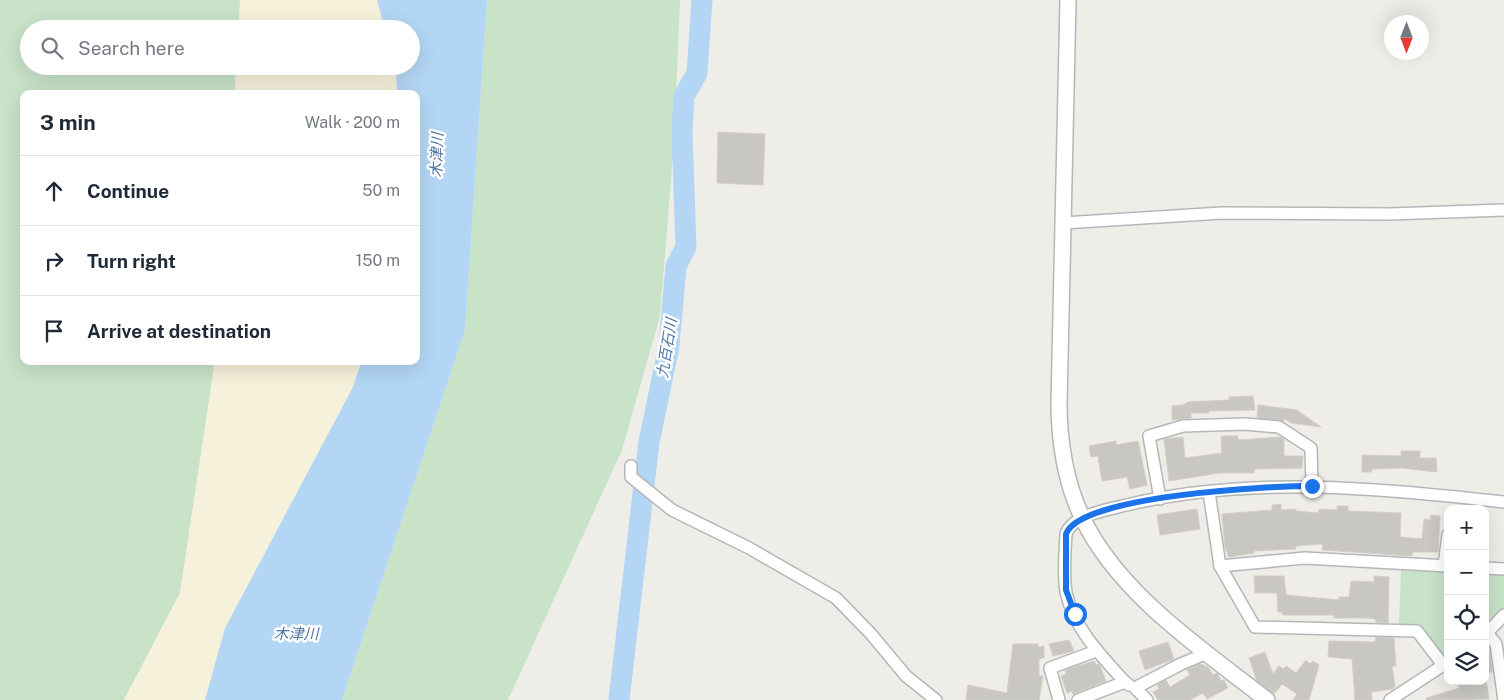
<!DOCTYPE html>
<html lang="en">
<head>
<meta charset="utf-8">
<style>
  body { margin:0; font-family:"Public Sans","Noto Sans JP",sans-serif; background:#f6f6f7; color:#1f2937 }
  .controls { position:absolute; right:15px; bottom:15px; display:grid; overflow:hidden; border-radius:10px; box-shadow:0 5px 20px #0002 }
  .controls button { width:45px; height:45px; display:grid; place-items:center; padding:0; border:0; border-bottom:1px solid #e0e1e3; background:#fff; color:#1f2937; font:25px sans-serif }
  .compass { position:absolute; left:1384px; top:15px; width:45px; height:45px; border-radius:50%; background:#fff; box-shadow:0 5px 20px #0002; rotate:180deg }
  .stop { position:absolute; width:15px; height:15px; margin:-11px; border:4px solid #1a73e8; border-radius:50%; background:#fff }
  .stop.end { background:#1a73e8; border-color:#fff; box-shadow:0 1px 5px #0008 }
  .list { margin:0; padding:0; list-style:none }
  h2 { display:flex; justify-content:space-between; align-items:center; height:65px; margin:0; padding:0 20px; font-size:21px }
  h2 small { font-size:16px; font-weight:400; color:#747a83 }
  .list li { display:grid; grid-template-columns:32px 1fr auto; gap:15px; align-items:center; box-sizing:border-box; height:70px; padding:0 20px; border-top:1px solid #e0e1e3 }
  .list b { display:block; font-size:19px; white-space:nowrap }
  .list em { font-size:16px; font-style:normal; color:#747a83 }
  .icon { flex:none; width:28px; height:28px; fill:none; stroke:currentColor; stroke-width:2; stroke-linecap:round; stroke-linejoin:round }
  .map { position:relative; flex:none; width:1504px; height:700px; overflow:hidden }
  .search { position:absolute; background:#fff; box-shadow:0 5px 20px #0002; left:20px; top:20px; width:400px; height:55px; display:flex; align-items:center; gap:12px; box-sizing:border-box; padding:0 18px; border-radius:28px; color:#747a83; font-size:19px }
  .panel { position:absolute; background:#fff; box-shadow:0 5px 20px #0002; left:20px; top:90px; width:400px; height:275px; border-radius:10px }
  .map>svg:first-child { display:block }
</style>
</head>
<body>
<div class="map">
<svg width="1504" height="700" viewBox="0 0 1504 700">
  <rect width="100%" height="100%" fill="#efede8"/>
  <!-- green -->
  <g fill="#c8e3c8">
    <path d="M 0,0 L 240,0 L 239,29 L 29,29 L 29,66 L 236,66 L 235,94 L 24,94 L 24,361 L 215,361 L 180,593 L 124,700 L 0,700 Z"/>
    <path d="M 487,0 L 680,0 L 674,143 L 660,316 L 622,450 L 508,700 L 342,700 L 465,330 Z"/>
    <path d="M 1401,569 L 1448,571 L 1448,655 L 1440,654 L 1421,626 L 1399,624 Z"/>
    <path d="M 1485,573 L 1504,574 L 1504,607 L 1485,628 Z"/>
  </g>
  <!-- sand -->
  <g fill="#f6f1db">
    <path d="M 240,0 L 377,0 L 385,29 L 239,29 Z"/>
    <path d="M 236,66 L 396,66 L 397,94 L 235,94 Z"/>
    <path d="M 215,361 L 362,361 L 352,389 L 226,628 L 205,700 L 124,700 L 180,593 Z"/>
  </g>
  <!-- water -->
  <path fill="#b2d6f4" d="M 377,0 L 487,0 L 465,330 L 342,700 L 205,700 L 225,628 L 352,389 L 362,361 L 416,361 L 416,94 L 397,94 L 396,66 L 411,66 L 411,29 L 385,29 Z"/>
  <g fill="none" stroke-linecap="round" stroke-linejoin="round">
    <!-- river -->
    <path stroke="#b2d6f4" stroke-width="21" d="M 619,700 L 649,442 L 669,346 L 676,266 L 686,247 L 682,133 L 684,96 L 697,73 L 702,0"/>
  </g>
  <!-- building -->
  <g fill="#c8c7c2" stroke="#d3cfc7">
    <path d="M 718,132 L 765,134 L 763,185 L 717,183 Z"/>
    <path d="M 1253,396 L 1255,410 L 1209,411 L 1209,413 L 1191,413 L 1191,418 L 1172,420 L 1172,406 L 1183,405 L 1188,402 L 1229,400 L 1229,397 Z"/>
    <path d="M 1258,405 L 1297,410 L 1321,427 L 1291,423 L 1284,418 L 1284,421 L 1257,418 Z"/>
    <path d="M 1221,436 L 1238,436 L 1238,440 L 1280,437 L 1284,439 L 1284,456 L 1303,456 L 1302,468 L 1255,469 L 1254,473 L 1219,473 L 1169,481 L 1164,439 L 1183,437 L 1185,458 L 1222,453 Z"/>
    <path d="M 1116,441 L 1116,445 L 1138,441 L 1147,485 L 1130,489 L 1127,477 L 1102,481 L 1098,456 L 1091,457 L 1089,446 Z"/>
    <path d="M 1401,451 L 1420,451 L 1420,458 L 1436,458 L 1437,472 L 1402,468 L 1372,469 L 1372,472 L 1362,472 L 1362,455 L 1401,456 Z"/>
    <path d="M 1281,504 L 1281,510 L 1296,509 L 1296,511 L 1318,513 L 1319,509 L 1337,510 L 1337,506 L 1348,506 L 1348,511 L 1401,513 L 1400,537 L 1422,539 L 1424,519 L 1430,520 L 1431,515 L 1440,516 L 1438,552 L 1413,552 L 1412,556 L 1322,550 L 1323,545 L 1320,544 L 1296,546 L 1296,549 L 1254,551 L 1254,553 L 1229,557 L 1225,548 L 1222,514 L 1272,510 L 1272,505 Z"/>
    <path d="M 1197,509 L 1200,529 L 1160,535 L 1157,515 Z"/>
    <path d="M 1254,576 L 1284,576 L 1286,595 L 1339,600 L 1339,597 L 1349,597 L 1351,581 L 1374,582 L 1374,576 L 1389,577 L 1388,623 L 1376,622 L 1375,619 L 1368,618 L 1334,618 L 1334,615 L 1283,615 L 1282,612 L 1278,612 L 1277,593 L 1255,593 Z"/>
    <path d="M 1376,637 L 1394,638 L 1396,666 L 1392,666 L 1395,686 L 1393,689 L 1371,692 L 1372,700 L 1355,700 L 1352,659 L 1328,657 L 1329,641 L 1375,642 Z"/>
    <path d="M 1069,640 L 1074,651 L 1053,656 L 1049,644 Z"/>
    <path d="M 1168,642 L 1174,659 L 1145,670 L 1139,651 Z"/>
    <path d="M 1485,643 L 1489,647 L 1492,672 L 1485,673 Z"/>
    <path d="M 1013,644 L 1038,644 L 1038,647 L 1044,646 L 1044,658 L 1039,659 L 1039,676 L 1043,676 L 1039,700 L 966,700 L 968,685 L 1007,693 Z"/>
    <path d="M 1265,652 L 1273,674 L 1279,666 L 1284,669 L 1286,666 L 1296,673 L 1306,660 L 1310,664 L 1313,661 L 1319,665 L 1309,700 L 1293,700 L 1297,694 L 1282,684 L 1274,694 L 1257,681 L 1249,658 Z"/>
    <path d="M 1094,661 L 1096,665 L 1099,664 L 1106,681 L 1073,694 L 1072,691 L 1067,693 L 1061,676 L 1066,674 L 1065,671 L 1068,669 Z"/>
    <path d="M 1200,664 L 1208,667 L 1213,675 L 1217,673 L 1221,681 L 1224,680 L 1228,688 L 1207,699 L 1203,693 L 1190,700 L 1158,700 L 1153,692 L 1159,689 L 1157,685 L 1166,680 L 1170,687 L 1190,675 L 1187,670 Z"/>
    <path d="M 1486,680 L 1489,699 L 1426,700 L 1426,698 L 1459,688 L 1458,684 Z"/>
  </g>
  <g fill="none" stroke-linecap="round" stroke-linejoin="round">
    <defs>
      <g id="street">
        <path d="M 1063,223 L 1222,213 L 1390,214 L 1504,210"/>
        <path d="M 631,466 L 631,477 L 672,510 L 749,548 L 836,598 L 871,634 L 906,676 L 936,700"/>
        <path d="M 1209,492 L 1220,566 L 1255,627 L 1417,631 L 1443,665"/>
        <path d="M 1160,499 L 1149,436 L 1183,426 L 1245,424 L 1279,427 L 1311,448 L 1312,486"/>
        <path d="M 1220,566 L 1305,558 L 1448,566"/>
        <path d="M 1444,566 L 1448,535"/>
        <path d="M 1485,568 L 1504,569"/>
        <path d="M 1487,633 L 1496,644 L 1504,700"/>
        <path d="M 1485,635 L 1504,615"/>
        <path d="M 1125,682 C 1101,656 1073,627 1066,592 C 1063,573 1065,552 1066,534 C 1073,515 1106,510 1122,506 C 1249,475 1376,488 1504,502"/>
        <path d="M 1059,700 L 1050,668 L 1096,651"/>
        <path d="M 1078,700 L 1125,682 L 1129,685"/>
        <path d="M 1147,700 L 1135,688 L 1181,664 L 1207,653"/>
        <path d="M 1390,700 L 1448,662"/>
      </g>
      <path id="secondary" d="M 1068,0 L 1059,404 C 1059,442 1066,485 1083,519 C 1119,594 1203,650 1267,700"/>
    </defs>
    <!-- street casing -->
    <use href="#street" stroke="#b4b7ba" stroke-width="14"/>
    <!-- secondary casing -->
    <use href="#secondary" stroke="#b4b6ba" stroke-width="18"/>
    <!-- street -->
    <use href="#street" stroke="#fff" stroke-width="11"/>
    <!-- secondary -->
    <use href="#secondary" stroke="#fff" stroke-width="15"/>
  </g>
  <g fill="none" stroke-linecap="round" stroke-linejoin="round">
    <!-- route -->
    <path stroke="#1a73e8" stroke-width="6" d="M 1075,614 L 1066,590 L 1066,534 C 1080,495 1272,486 1312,486"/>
  </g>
  <g text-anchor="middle" stroke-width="5" stroke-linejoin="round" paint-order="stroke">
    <!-- water labels -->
    <g font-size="15" font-style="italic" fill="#5078a5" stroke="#fff">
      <text transform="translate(437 155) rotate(-88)" y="5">木津川</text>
      <text transform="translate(667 348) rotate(-81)" y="5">九百石川</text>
      <text x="296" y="639">木津川</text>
    </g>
  </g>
</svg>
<div class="controls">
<button>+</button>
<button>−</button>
<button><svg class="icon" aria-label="locate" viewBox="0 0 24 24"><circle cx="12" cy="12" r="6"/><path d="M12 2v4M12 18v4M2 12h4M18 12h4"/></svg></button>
<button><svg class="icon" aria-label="layers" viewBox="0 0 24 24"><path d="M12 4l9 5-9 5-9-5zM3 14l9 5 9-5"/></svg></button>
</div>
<svg class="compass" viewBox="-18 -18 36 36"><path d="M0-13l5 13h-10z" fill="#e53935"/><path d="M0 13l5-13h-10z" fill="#747a83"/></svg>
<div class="stop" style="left:1075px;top:614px"></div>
<div class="stop end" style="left:1312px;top:486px"></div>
<div class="search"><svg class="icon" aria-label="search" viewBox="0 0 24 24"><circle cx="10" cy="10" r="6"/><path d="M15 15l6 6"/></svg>Search here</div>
<section class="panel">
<h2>3 min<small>Walk · 200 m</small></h2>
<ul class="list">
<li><svg class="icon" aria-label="ahead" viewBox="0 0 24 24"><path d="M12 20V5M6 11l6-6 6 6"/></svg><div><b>Continue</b></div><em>50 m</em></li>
<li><svg class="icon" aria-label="right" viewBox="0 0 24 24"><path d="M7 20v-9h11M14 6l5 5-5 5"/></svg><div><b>Turn right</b></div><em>150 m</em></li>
<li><svg class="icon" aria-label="arrive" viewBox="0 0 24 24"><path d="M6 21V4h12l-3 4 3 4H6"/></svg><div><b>Arrive at destination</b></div></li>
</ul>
</section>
</div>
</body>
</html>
